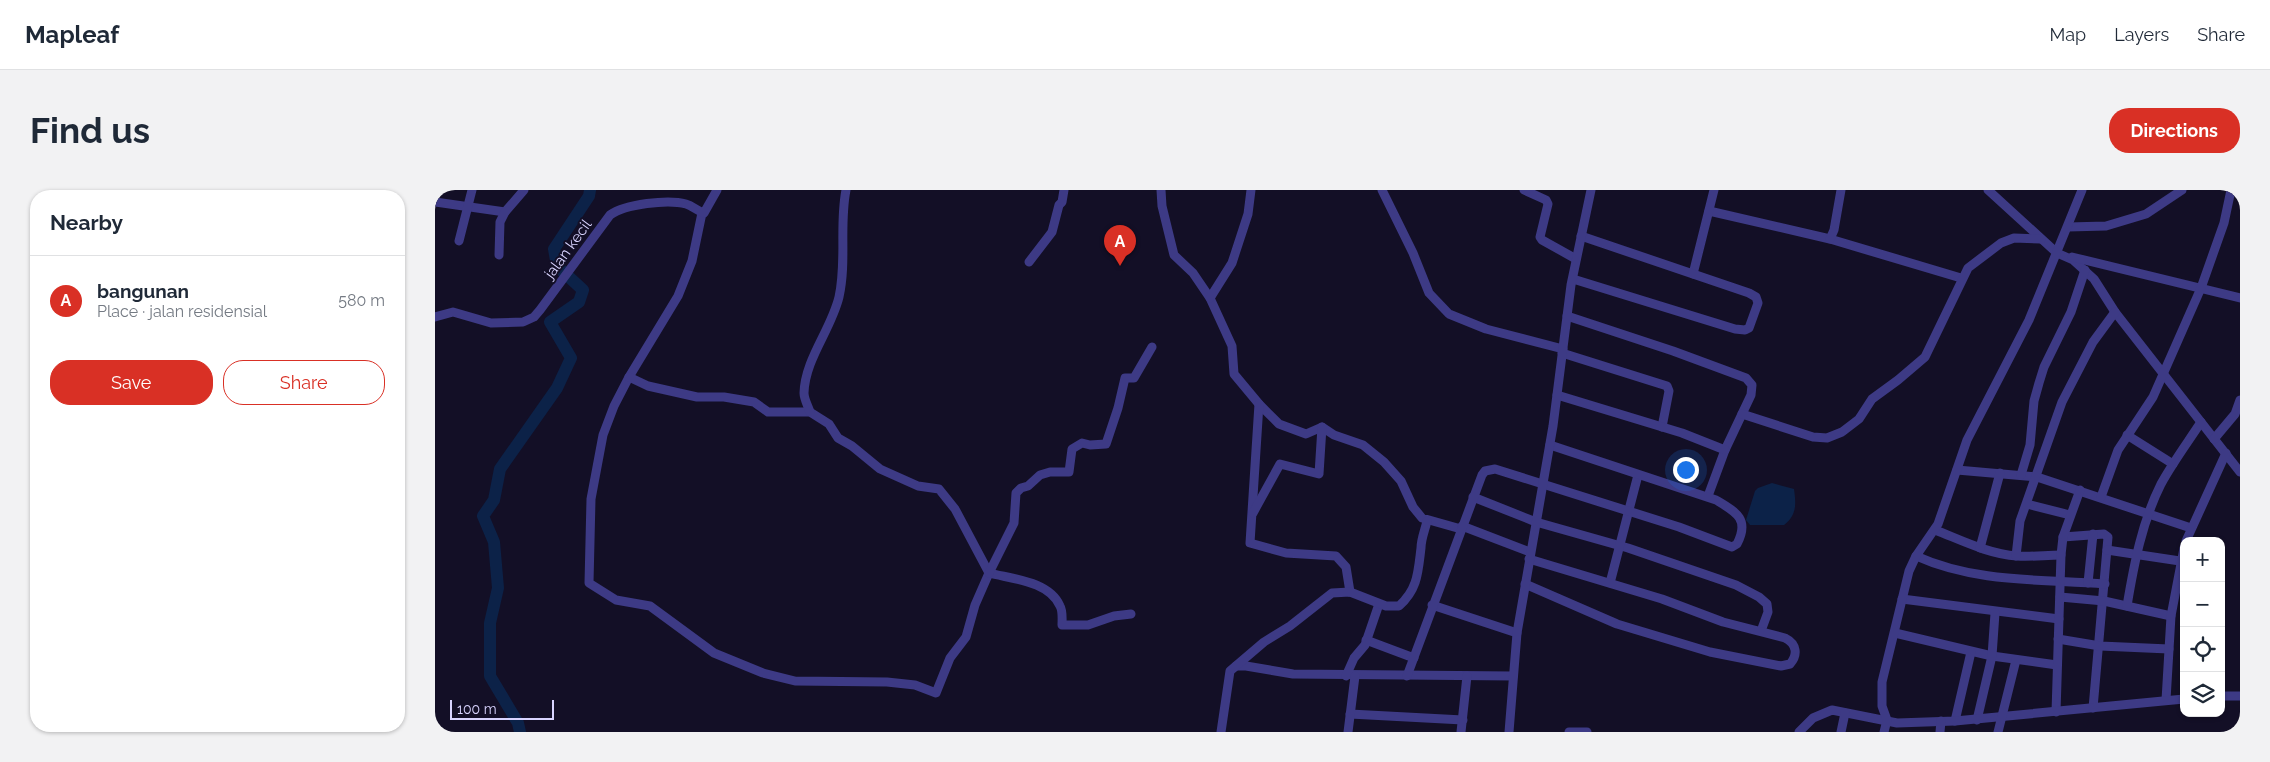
<!DOCTYPE html>
<html lang="en">
<head>
<meta charset="utf-8">
<style>
  body { margin:0; font-family:Raleway,sans-serif; background:#f2f2f3; color:#1f2937 }
  .controls { position:absolute; right:15px; bottom:15px; display:grid; overflow:hidden; border-radius:10px; box-shadow:0 1px 4px #0004 }
  .controls button { width:45px; height:45px; display:grid; place-items:center; padding:0; border:0; border-bottom:1px solid #e0e1e3; background:#fff; color:#1f2937; font:25px sans-serif }
  .scale { position:absolute; left:15px; bottom:12px; width:104px; box-sizing:border-box; padding-left:5px; border:2px solid #d9d4ff; border-top:0; font-size:14px; line-height:18px; white-space:nowrap; color:#d9d4ff; -webkit-text-stroke:4px #130f26; paint-order:stroke }
  .you { position:absolute; left:1250px; top:279px; width:18px; height:18px; margin:-12px; border:4px solid #fff; border-radius:50%; background:#1a73e8; box-shadow:0 0 0 8px #1a73e833 }
  .badge { display:grid; place-items:center; width:32px; height:32px; border-radius:50%; background:#d93025; color:#fff; font-size:16px; font-weight:700 }
  .pin { position:absolute; translate:-50% -41px; filter:drop-shadow(0 1px 2px #0008) }
  .pin::after { content:''; position:absolute; top:26px; width:18px; height:15px; background:inherit; clip-path:polygon(0 0,100% 0,50% 100%) }
  .list { margin:0; padding:0; list-style:none }
  h2 { display:flex; justify-content:space-between; align-items:center; height:65px; margin:0; padding:0 20px; font-size:21px }
  h2 small { font-size:16px; font-weight:400; color:#747a83 }
  .list li { display:grid; grid-template-columns:32px 1fr auto; gap:15px; align-items:center; box-sizing:border-box; height:90px; padding:0 20px; border-top:1px solid #e0e1e3 }
  .list b { display:block; font-size:19px; white-space:nowrap }
  .list p { margin:0; font-size:16px; white-space:nowrap; color:#747a83 }
  .list em { font-size:16px; font-style:normal; color:#747a83 }
  .actions { display:flex; gap:10px; padding:15px 20px }
  .actions a { flex:1; padding:11px 0; border:1px solid #d93025; border-radius:20px; text-align:center; font-size:18px; color:#d93025 }
  .actions .main { background:#d93025; color:#fff }
  .icon { flex:none; width:28px; height:28px; fill:none; stroke:currentColor; stroke-width:2; stroke-linecap:round; stroke-linejoin:round }
  .map { position:relative; flex:none; width:1805px; height:542px; overflow:hidden; border-radius:20px }
  header { display:flex; align-items:center; gap:30px; box-sizing:border-box; height:70px; padding:0 25px; background:#fff; border-bottom:1px solid #e0e1e3 }
  header strong { font-size:24px }
  nav { display:flex; gap:28px; margin-inline-start:auto; font-size:18px }
  .intro { display:flex; align-items:center; justify-content:space-between; box-sizing:border-box; height:120px; padding:0 30px }
  h1 { margin:0; font-size:35px }
  .button { padding:12px 22px; border-radius:20px; background:#d93025; color:#fff; font-size:18px; font-weight:700 }
  main { display:flex; gap:30px; padding:0 30px }
  aside { flex:1; background:#fff; border-radius:20px; box-shadow:0 1px 4px #0004 }
  .map>svg:first-child { display:block }
</style>
</head>
<body>
<header>
<strong>Mapleaf</strong>
<nav><a>Map</a><a>Layers</a><a>Share</a></nav>
</header>
<div class="intro"><h1>Find us</h1><a class="button">Directions</a></div>
<main>
<aside>
<h2>Nearby<small></small></h2>
<ul class="list">
<li><span class="badge">A</span><div><b>bangunan</b><p>Place · jalan residensial</p></div><em>580 m</em></li>
</ul>
<div class="actions"><a class="main">Save</a><a>Share</a></div>
</aside>
<div class="map">
<svg width="1805" height="542" viewBox="0 0 1805 542">
  <rect width="100%" height="100%" fill="#130f26"/>
  <!-- water -->
  <path fill="#0c2248" d="M 1337,293 L 1359,299 C 1361,314 1362,325 1349,335 L 1315,335 L 1311,330 L 1320,301 L 1323,298 Z"/>
  <g fill="none" stroke-linecap="round" stroke-linejoin="round">
    <!-- river -->
    <path stroke="#0c2248" stroke-width="12" d="M 85,542 L 83,533 L 55,486 L 55,433 L 63,398 L 59,352 L 48,326 L 59,310 L 65,279 L 122,198 L 136,168 L 115,132 L 144,112 L 148,100 L 122,76 L 119,59 L 154,6 L 155,0"/>
    <!-- minor -->
    <g stroke="#3d3a85" stroke-width="9">
      <path d="M 726,0 L 727,16 L 739,65 L 758,83 L 775,108 L 797,156 L 799,184 L 824,214 L 844,234 L 871,244 L 887,237 L 899,245 L 928,255 L 949,272 L 966,291 L 978,317 L 987,328 L 1026,339"/>
      <path d="M 947,0 L 978,63 L 994,103 L 1014,124 L 1051,139 L 1128,159"/>
      <path d="M 1089,0 L 1111,10 L 1113,14 L 1105,47 L 1107,50 L 1141,69"/>
      <path d="M 1553,0 L 1622,63 L 1638,70 L 1659,89 L 1680,122 L 1805,282"/>
      <path d="M 0,12 L 70,22"/>
      <path d="M 1274,21 L 1395,49 L 1526,88"/>
      <path d="M 267,23 L 257,71 L 243,106 L 194,187 L 179,216 L 168,245 L 156,309 L 154,393 L 181,410 L 215,416 L 279,463 L 328,483 L 360,491 L 452,492 L 480,495 L 501,503 L 515,468 L 531,447 L 540,415 L 554,383 C 577,389 614,391 625,416 C 628,421 627,430 627,435 L 653,435 L 679,426 L 696,424"/>
      <path d="M 1633,37 L 1671,36 L 1711,24 L 1747,0"/>
      <path d="M 1395,49 L 1399,40 L 1406,0"/>
      <path d="M 24,51 L 37,0"/>
      <path d="M 64,65 L 65,32 L 70,22 L 89,0"/>
      <path d="M 1637,67 L 1805,108"/>
      <path d="M 594,72 L 617,42 L 624,15 L 627,12 L 629,0"/>
      <path d="M 1258,84 L 1279,0"/>
      <path d="M 1138,89 L 1300,139 L 1310,140 L 1314,138 L 1323,113 L 1321,107 L 1314,103 L 1146,46"/>
      <path d="M 775,108 L 797,73 L 813,24 L 816,0"/>
      <path d="M 1132,126 L 1238,161 L 1311,188 L 1317,195 L 1316,205 L 1290,260 L 1273,306"/>
      <path d="M 0,127 L 18,122 L 56,133 L 88,132 L 99,127 L 105,120 L 175,25 C 190,14 233,9 251,14 C 258,16 262,21 269,23 L 282,0"/>
      <path d="M 1127,163 L 1232,196 L 1234,201 L 1227,237"/>
      <path d="M 194,187 L 213,196 L 262,207 L 289,207 L 319,212 L 333,222 L 375,222 L 394,234 L 403,248 L 417,256 L 445,279 L 483,296 L 504,299 L 520,319 L 554,383"/>
      <path d="M 1122,205 L 1247,243 L 1290,260"/>
      <path d="M 824,214 L 815,353 L 851,363 L 901,366 L 911,377 L 915,402"/>
      <path d="M 375,222 C 373,216 369,209 369,203 C 370,169 396,140 404,107 C 412,71 404,35 411,0"/>
      <path d="M 1307,224 L 1378,247 L 1392,248 L 1407,242 L 1424,229 L 1437,209 L 1463,190 L 1490,167 L 1533,78 L 1566,53 L 1579,48 L 1606,49"/>
      <path d="M 1692,245 L 1738,274"/>
      <path d="M 1779,249 L 1800,224 L 1805,210"/>
      <path d="M 1522,280 L 1602,287 L 1756,338"/>
      <path d="M 1586,285 L 1595,255 L 1599,211 L 1604,193 L 1609,177 L 1636,122 L 1650,80"/>
      <path d="M 1038,307 L 1101,332 L 1193,358 L 1301,395 L 1324,407 L 1332,414 L 1333,422 L 1326,441"/>
      <path d="M 1666,307 L 1683,260 L 1718,207 L 1766,98 L 1789,33 L 1796,0"/>
      <path d="M 1592,314 L 1635,325"/>
      <path d="M 818,323 L 845,274 L 884,284 L 887,237"/>
      <path d="M 1027,336 L 1095,362"/>
      <path d="M 1500,340 C 1526,350 1553,364 1582,366 C 1597,367 1611,365 1626,365"/>
      <path d="M 1628,347 L 1669,344 L 1673,347 L 1658,518"/>
      <path d="M 1751,351 L 1791,263"/>
      <path d="M 1545,358 L 1565,283"/>
      <path d="M 1672,360 L 1745,371"/>
      <path d="M 1481,366 C 1541,393 1605,389 1670,394"/>
      <path d="M 1581,366 L 1585,331 L 1627,212 L 1658,152 L 1680,122"/>
      <path d="M 554,383 L 579,333 L 581,303 L 586,298 L 593,296 L 605,285 L 615,282 L 634,282 L 637,259 L 647,253 L 655,255 L 671,254 L 683,218 L 690,188 L 699,188 L 717,157"/>
      <path d="M 1175,393 L 1203,285"/>
      <path d="M 1653,393 L 1658,344"/>
      <path d="M 1090,394 L 1182,434 L 1275,462 L 1346,476 L 1355,474 C 1363,465 1362,454 1350,448 L 1288,432 L 1227,409 L 1094,369"/>
      <path d="M 1625,407 L 1669,411 L 1736,426"/>
      <path d="M 1467,409 L 1624,429"/>
      <path d="M 997,415 L 1082,443"/>
      <path d="M 1692,416 C 1699,374 1707,332 1726,294 C 1738,272 1753,252 1766,232"/>
      <path d="M 1460,443 L 1557,466 L 1622,475"/>
      <path d="M 1623,449 L 1665,456 L 1734,459"/>
      <path d="M 931,450 L 979,468"/>
      <path d="M 801,476 L 811,476 L 858,484 L 1078,486"/>
      <path d="M 911,486 L 919,468 L 930,455 L 944,414"/>
      <path d="M 972,486 L 1047,285 L 1050,281 L 1060,279 L 1244,337 L 1297,357 L 1302,354 C 1315,329 1301,322 1281,310 L 1115,255"/>
      <path d="M 1786,506 L 1805,506"/>
      <path d="M 1731,510 L 1736,426 L 1749,358"/>
      <path d="M 1621,522 L 1626,365 L 1628,347 L 1645,300"/>
      <path d="M 915,524 L 1028,530"/>
      <path d="M 1542,530 L 1557,466 L 1560,423"/>
      <path d="M 1520,531 L 1536,462"/>
      <path d="M 786,542 L 795,481 L 829,452 L 855,436 L 897,403 L 915,402 L 951,416 L 964,416 C 983,399 983,382 986,358 C 986,349 990,340 992,331"/>
      <path d="M 913,542 L 920,486"/>
      <path d="M 1026,542 L 1032,486"/>
      <path d="M 1074,542 L 1082,443 L 1118,236 L 1136,95 L 1156,0"/>
      <path d="M 1134,542 L 1152,542"/>
      <path d="M 1364,542 L 1378,528 L 1397,520 L 1462,533 L 1520,531 L 1749,509"/>
      <path d="M 1406,542 L 1410,523"/>
      <path d="M 1449,542 L 1452,530 L 1447,516 L 1447,492 L 1474,381 L 1481,366 L 1503,334 L 1532,250 L 1594,130 L 1647,0"/>
      <path d="M 1505,542 L 1506,531"/>
      <path d="M 1563,542 L 1581,470"/>
    </g>
  </g>
  <g text-anchor="middle" stroke-width="4" stroke-linejoin="round" paint-order="stroke">
    <!-- street labels -->
    <g font-size="15" fill="#d9d4ff" stroke="#130f26">
      <text transform="translate(133 59) rotate(-54)" y="5">jalan kecil</text>
    </g>
  </g>
</svg>
<div class="controls">
<button>+</button>
<button>−</button>
<button><svg class="icon" aria-label="locate" viewBox="0 0 24 24"><circle cx="12" cy="12" r="6"/><path d="M12 2v4M12 18v4M2 12h4M18 12h4"/></svg></button>
<button><svg class="icon" aria-label="layers" viewBox="0 0 24 24"><path d="M12 4l9 5-9 5-9-5zM3 14l9 5 9-5"/></svg></button>
</div>
<div class="scale">100 m</div>
<div class="you"></div>
<div class="pin badge" style="left:685px;top:76px">A</div>
</div>
</main>
</body>
</html>
